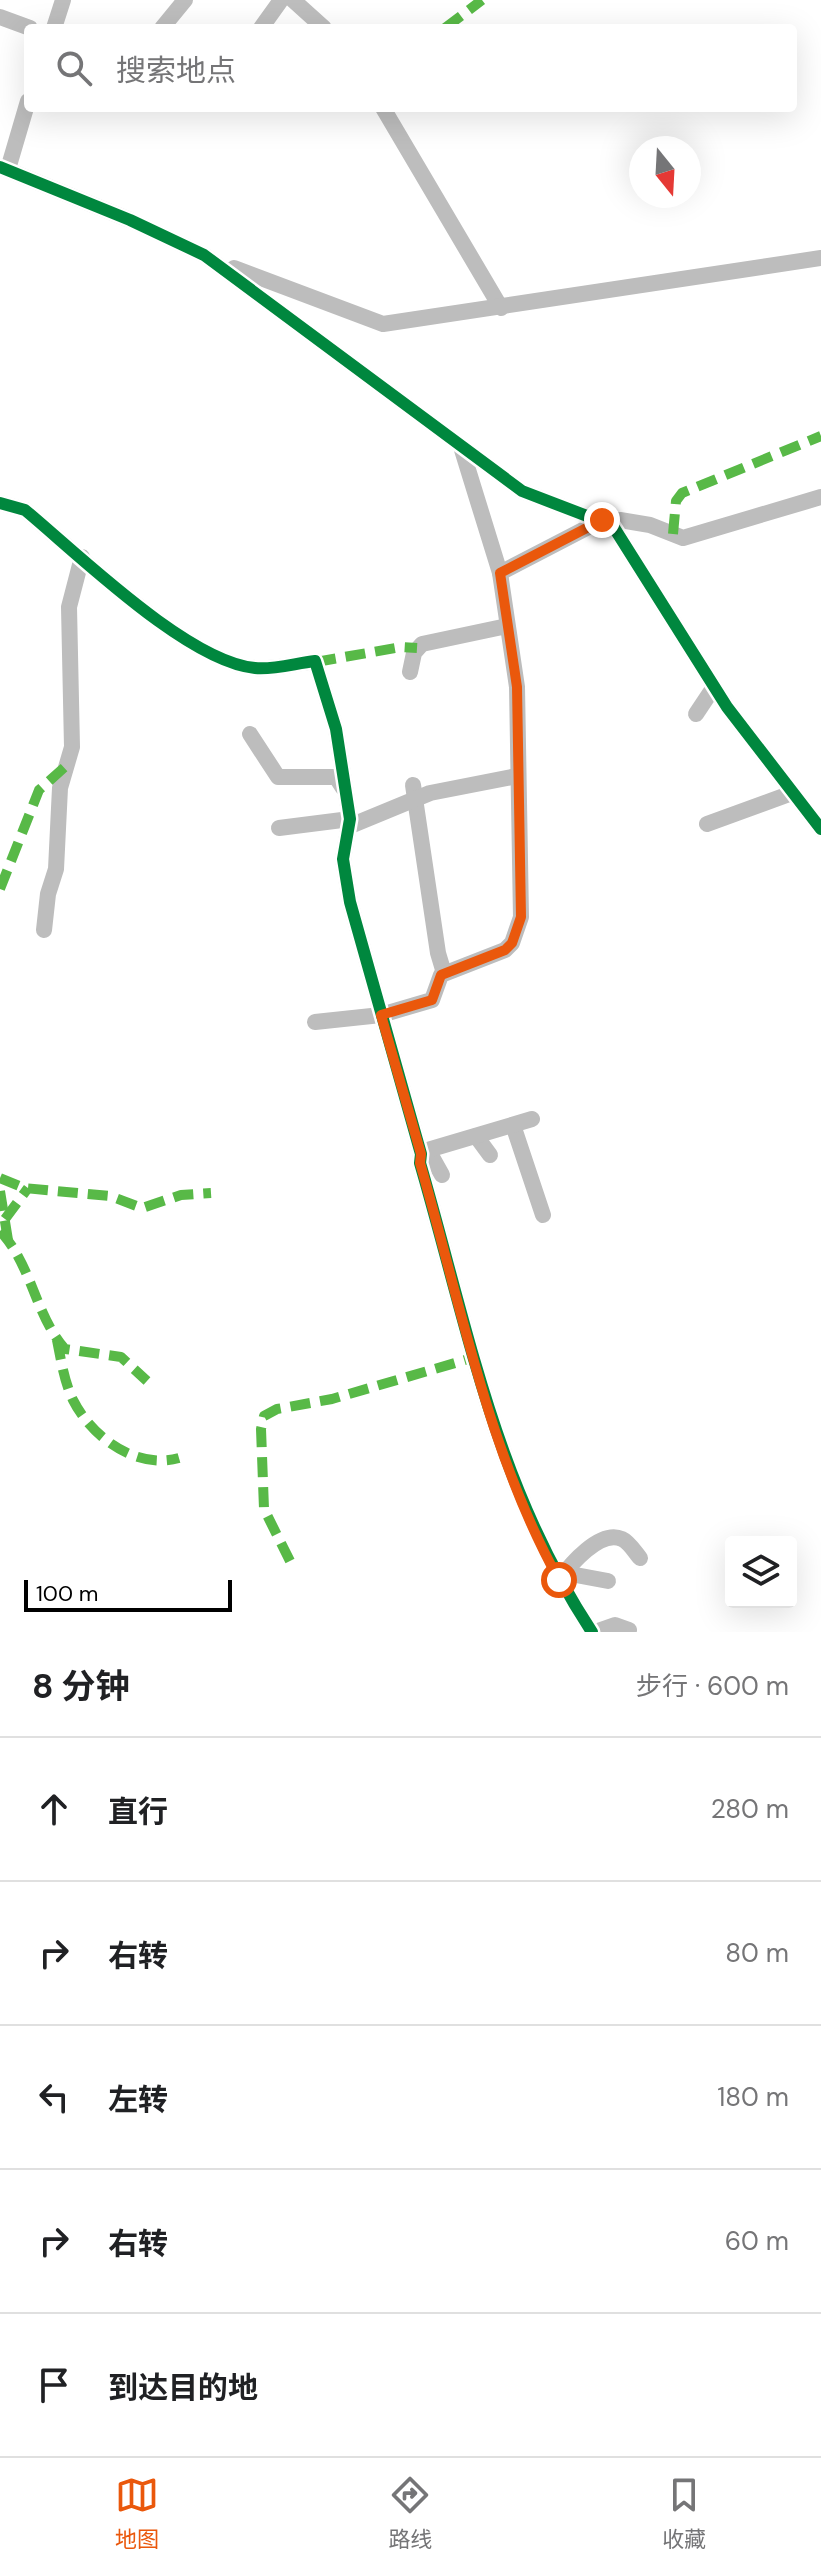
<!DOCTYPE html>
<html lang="zh">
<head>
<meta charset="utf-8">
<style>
  body { margin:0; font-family:"DM Sans","Noto Sans SC",sans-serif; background:#f6f6f6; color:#202124 }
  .controls { position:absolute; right:24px; bottom:24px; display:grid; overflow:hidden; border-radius:8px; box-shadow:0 8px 32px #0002 }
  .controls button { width:72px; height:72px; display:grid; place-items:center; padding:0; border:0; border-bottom:2px solid #e0e0e0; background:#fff; color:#202124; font:40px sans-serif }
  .compass { position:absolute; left:629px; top:136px; width:72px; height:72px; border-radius:50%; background:#fff; box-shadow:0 8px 32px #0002; rotate:162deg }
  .scale { position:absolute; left:24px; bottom:20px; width:208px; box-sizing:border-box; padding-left:8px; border:4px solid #000; border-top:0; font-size:22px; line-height:28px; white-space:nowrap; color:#000; -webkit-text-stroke:6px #fff; paint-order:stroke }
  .stop { position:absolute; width:24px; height:24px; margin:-18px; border:6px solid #ea580c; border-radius:50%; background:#fff }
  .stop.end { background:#ea580c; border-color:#fff; box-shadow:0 2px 8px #0008 }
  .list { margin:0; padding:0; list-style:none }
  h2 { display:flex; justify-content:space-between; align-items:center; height:104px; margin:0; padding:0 32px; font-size:34px }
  h2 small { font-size:26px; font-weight:400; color:#757577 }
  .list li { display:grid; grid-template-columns:52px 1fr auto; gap:24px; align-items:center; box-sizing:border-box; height:144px; padding:0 32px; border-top:2px solid #e0e0e0 }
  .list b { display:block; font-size:30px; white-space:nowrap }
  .list em { font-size:26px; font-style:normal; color:#757577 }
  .icon { flex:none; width:44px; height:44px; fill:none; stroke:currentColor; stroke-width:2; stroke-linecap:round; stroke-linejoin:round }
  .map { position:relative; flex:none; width:821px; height:1632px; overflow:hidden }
  .search { position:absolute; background:#fff; box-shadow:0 8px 32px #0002; left:24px; right:24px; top:24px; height:88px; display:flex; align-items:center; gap:20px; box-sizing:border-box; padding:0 28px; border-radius:8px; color:#757577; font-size:30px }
  .sheet { height:824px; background:#fff }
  nav { display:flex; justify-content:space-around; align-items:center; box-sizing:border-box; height:112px; border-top:2px solid #e0e0e0; background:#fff; font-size:22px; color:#757577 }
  nav a { display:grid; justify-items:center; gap:4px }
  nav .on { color:#ea580c }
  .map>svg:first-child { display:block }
</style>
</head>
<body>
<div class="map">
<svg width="821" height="1632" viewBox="0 0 821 1632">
  <rect width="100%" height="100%" fill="#fff"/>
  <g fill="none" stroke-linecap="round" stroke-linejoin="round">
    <!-- minor -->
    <g stroke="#bdbdbd" stroke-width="16">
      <path d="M 293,0 L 324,28"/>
      <path d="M 0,17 L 30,28"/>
      <path d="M 54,28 L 63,0"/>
      <path d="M 162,28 L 185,0"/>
      <path d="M 261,28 L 281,0"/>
      <path d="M 383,108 L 501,308"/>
      <path d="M 0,167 L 130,220 L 204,255 L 522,491 L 613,526 L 727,707 L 821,829"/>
      <path d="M 8,169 L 28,101"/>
      <path d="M 234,268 L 383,324 L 821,258"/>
      <path d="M 0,503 L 25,510 C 78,554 188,662 255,668 C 274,670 296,663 315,661 L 336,729 L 350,819 L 343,859 L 350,902 L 421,1154 L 420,1163 C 468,1328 495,1485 592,1632"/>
      <path d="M 613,526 L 620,520 L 650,525 L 683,538 L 821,497"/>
      <path d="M 500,573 L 602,520"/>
      <path d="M 410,672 L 414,653 L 422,644 L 507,626"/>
      <path d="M 696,714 L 714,687"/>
      <path d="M 250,734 L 278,777 L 336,777 L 343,788"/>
      <path d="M 413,785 L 438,953 L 444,973"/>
      <path d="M 707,824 L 792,793"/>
      <path d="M 350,826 L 430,793 L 517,776"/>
      <path d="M 279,828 L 350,819"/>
      <path d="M 44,930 L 48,894 L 56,869 L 60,788 L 72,747 L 69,607 L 82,557"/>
      <path d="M 315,1022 L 381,1015 L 432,1000 L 441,975 L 505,950 L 512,943 L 521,917 L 517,687 L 500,573 L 462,450"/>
      <path d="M 513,1125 L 543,1215"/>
      <path d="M 476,1136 L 490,1155"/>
      <path d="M 428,1150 L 442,1175"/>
      <path d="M 421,1152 L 532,1119"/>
      <path d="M 565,1573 L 608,1581"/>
      <path d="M 559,1580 C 570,1565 600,1529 622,1539 C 629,1542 635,1552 640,1558"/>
      <path d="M 595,1632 L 615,1625 L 629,1630"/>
    </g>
    <!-- quiet -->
    <g stroke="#58b947" stroke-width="10" stroke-dasharray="20 10" stroke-linecap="butt">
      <path d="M 445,28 L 482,0"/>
      <path d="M 673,534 L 676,501 L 682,493 L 821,436"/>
      <path d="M 316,662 L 401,647 L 417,648"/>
      <path d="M 0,889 L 39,790 L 67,765"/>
      <path d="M 0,1178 L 24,1188 L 110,1196 L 142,1208 L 181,1195 L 211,1193"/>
      <path d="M 0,1191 L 8,1240"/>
      <path d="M 5,1219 L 28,1188"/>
      <path d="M 0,1231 C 32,1265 35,1315 65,1349 L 121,1357 L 147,1381"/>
      <path d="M 57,1340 C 61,1360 64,1381 73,1400 C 92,1438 137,1470 179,1458"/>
      <path d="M 290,1561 L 264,1509 L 261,1429 L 264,1416 L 277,1409 L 332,1399 L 472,1358"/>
    </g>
    <defs>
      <g id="cycleway">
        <path d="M 0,167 L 130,220 L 204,255 L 522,491 L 613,526 L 727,707 L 821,829"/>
        <path d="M 0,503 L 25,510 C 78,554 188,662 255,668 C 274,670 296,663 315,661 L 336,729 L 350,819 L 343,859 L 350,902 L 421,1154 L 420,1163 C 468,1328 495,1485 592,1632"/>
      </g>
    </defs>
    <!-- cycleway casing -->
    <use href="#cycleway" stroke="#fff" stroke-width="17"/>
    <!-- cycleway -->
    <use href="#cycleway" stroke="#00873e" stroke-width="12"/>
  </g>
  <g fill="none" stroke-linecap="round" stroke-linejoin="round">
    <!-- route -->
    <path stroke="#ea580c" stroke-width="10" d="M 559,1580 C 487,1450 461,1304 420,1163 L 421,1154 L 381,1015 L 432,1000 L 441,975 L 505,950 L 512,943 L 521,917 L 517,687 L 500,573 L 602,520"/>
  </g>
</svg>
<div class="controls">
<button><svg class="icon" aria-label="layers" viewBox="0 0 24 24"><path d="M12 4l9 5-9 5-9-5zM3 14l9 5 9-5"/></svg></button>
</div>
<svg class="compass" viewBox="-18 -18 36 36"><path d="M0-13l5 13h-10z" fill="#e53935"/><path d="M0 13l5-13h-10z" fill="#757577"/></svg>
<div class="scale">100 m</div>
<div class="stop" style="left:559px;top:1580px"></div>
<div class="stop end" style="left:602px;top:520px"></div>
<div class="search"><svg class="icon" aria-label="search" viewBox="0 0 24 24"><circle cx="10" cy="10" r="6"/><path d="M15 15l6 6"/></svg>搜索地点</div>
</div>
<section class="sheet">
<h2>8 分钟<small>步行 · 600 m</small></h2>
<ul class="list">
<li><svg class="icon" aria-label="ahead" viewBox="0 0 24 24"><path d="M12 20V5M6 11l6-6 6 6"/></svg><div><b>直行</b></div><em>280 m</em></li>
<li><svg class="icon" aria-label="right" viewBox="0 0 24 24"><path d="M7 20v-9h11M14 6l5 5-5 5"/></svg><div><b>右转</b></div><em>80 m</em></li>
<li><svg class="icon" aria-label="left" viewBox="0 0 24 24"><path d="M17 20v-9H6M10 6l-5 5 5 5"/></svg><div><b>左转</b></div><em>180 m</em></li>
<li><svg class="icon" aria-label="right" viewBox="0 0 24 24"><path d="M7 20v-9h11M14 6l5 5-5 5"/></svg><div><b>右转</b></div><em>60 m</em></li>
<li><svg class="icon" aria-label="arrive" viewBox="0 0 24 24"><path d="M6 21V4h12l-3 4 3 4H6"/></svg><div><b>到达目的地</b></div></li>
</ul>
</section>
<nav>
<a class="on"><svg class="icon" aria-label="map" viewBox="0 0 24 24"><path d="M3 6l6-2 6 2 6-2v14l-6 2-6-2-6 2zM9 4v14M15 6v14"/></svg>地图</a>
<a><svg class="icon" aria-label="directions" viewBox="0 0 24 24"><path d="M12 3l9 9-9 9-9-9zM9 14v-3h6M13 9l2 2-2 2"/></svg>路线</a>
<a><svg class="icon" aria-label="saved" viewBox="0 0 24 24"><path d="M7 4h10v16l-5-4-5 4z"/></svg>收藏</a>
</nav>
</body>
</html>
